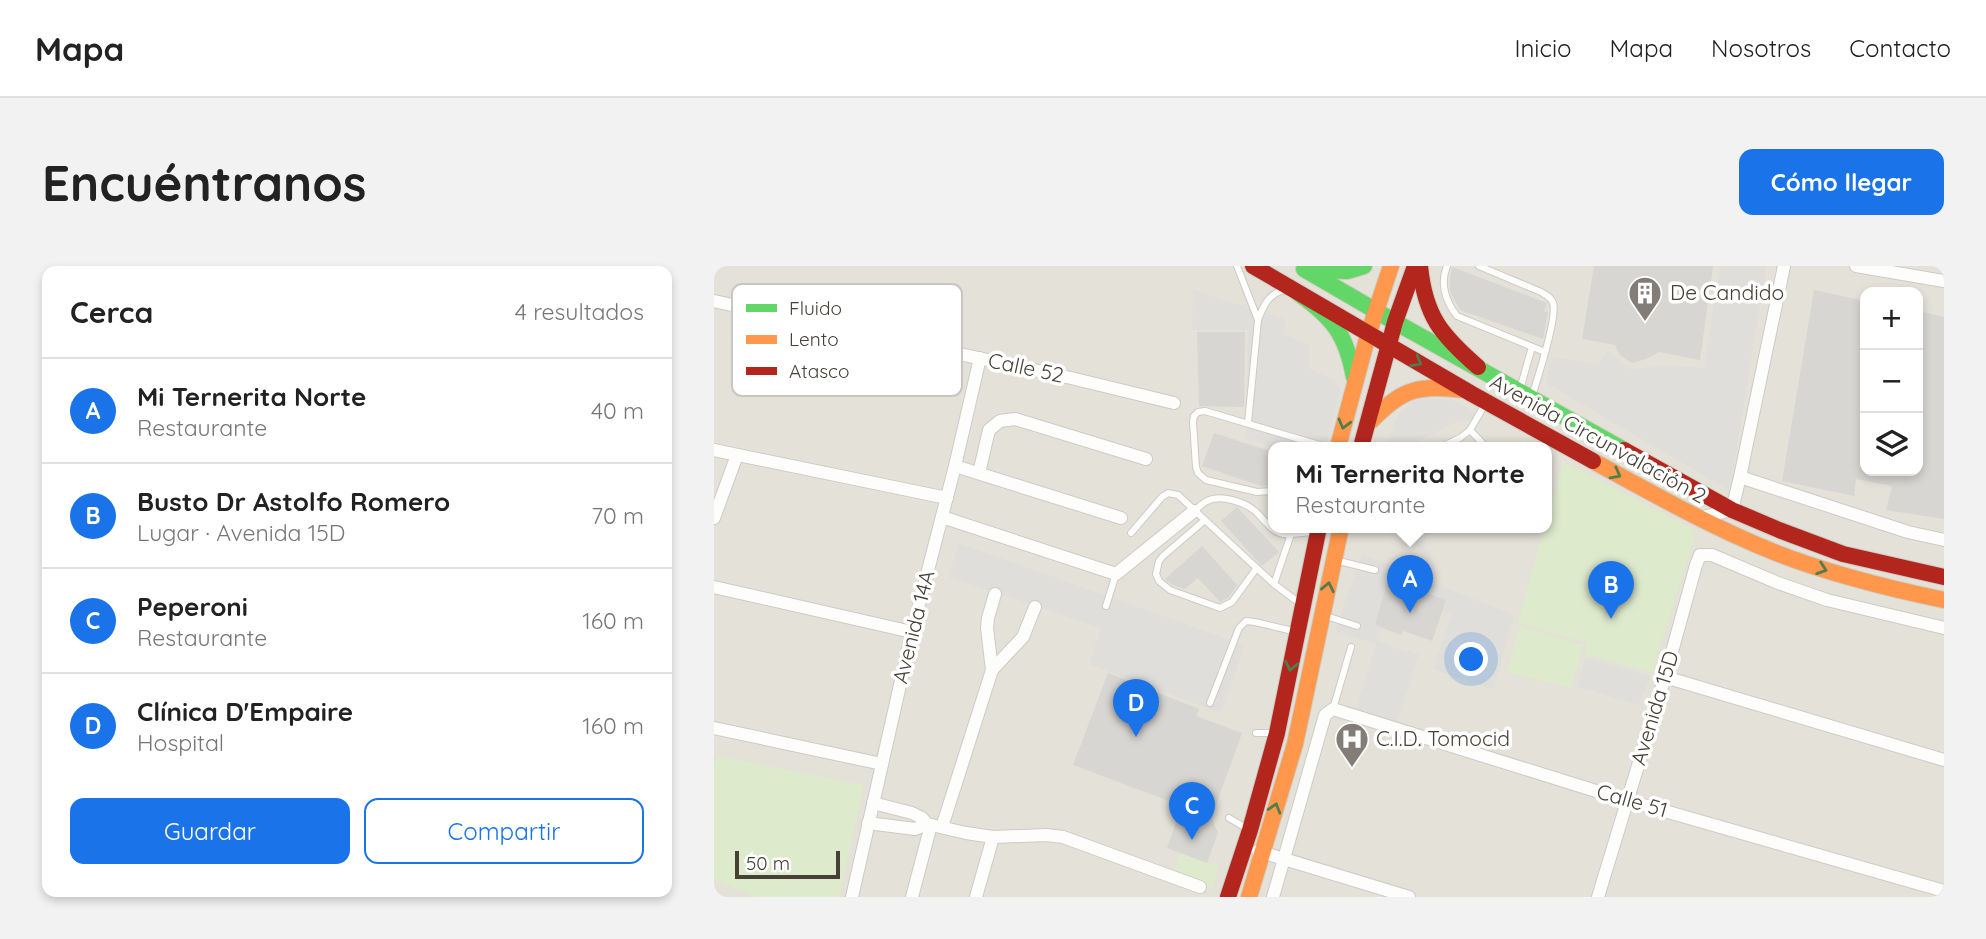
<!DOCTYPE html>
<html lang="es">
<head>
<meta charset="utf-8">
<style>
  body { margin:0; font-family:Quicksand,sans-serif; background:#f2f2f2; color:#222 }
  .controls { position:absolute; right:21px; top:21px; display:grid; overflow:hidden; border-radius:14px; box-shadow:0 4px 10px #0003 }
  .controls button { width:63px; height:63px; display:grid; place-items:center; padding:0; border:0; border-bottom:2px solid #e0e0e0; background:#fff; color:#222; font:35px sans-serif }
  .scale { position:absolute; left:21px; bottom:18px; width:105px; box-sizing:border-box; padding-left:7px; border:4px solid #464037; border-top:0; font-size:19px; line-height:24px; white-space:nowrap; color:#464037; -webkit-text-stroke:5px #fff; paint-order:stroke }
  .you { position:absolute; left:758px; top:394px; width:24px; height:24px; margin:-18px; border:5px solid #fff; border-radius:50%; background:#1a73e8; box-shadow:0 0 0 10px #1a73e833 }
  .badge { display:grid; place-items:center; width:46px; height:46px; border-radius:50%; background:#1a73e8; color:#fff; font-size:23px; font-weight:700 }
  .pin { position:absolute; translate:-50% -58px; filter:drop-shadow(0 2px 4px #0008) }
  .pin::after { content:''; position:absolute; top:37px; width:24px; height:21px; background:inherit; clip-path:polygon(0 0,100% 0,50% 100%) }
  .popup { position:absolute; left:554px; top:176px; width:284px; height:91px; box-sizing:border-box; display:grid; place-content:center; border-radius:14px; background:#fff; filter:drop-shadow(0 2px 5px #0005); font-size:23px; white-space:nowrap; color:#767676 }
  .popup b { font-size:26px; color:#222 }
  .popup::after { content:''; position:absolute; left:50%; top:100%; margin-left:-14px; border:14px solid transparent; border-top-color:#fff }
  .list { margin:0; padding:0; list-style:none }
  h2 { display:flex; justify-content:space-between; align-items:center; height:91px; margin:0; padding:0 28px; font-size:30px }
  h2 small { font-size:23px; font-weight:400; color:#767676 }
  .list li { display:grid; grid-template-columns:46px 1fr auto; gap:21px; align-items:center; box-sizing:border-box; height:105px; padding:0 28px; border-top:2px solid #e0e0e0 }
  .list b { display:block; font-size:26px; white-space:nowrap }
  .list p { margin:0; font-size:23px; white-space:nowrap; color:#767676 }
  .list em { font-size:23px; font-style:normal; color:#767676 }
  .actions { display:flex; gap:14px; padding:21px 28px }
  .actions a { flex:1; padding:16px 0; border:2px solid #1a73e8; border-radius:14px; text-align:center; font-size:24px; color:#1a73e8 }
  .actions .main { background:#1a73e8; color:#fff }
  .icon { flex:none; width:38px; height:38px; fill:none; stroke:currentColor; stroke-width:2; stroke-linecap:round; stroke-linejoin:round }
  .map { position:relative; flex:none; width:1230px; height:631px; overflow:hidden; border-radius:14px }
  header { display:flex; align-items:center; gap:42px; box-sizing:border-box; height:98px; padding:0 35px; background:#fff; border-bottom:2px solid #e0e0e0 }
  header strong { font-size:33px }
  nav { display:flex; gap:38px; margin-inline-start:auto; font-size:24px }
  .intro { display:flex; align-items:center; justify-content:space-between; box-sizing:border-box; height:168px; padding:0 42px }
  h1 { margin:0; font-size:49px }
  .button { padding:18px 32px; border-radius:14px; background:#1a73e8; color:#fff; font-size:24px; font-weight:700 }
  main { display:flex; gap:42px; padding:0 42px }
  aside { flex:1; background:#fff; border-radius:14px; box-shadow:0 4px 10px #0003 }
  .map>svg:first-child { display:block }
</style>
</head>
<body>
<header>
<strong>Mapa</strong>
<nav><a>Inicio</a><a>Mapa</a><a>Nosotros</a><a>Contacto</a></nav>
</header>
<div class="intro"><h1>Encuéntranos</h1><a class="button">Cómo llegar</a></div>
<main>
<aside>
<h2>Cerca<small>4 resultados</small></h2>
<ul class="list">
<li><span class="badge">A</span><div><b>Mi Ternerita Norte</b><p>Restaurante</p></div><em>40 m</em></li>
<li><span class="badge">B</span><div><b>Busto Dr Astolfo Romero</b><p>Lugar · Avenida 15D</p></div><em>70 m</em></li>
<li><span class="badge">C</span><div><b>Peperoni</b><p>Restaurante</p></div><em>160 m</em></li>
<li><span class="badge">D</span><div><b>Clínica D'Empaire</b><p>Hospital</p></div><em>160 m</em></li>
</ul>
<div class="actions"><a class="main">Guardar</a><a>Compartir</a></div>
</aside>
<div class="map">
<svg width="1230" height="631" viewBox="0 0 1230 631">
  <rect width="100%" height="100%" fill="#f0efeb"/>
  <!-- residential -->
  <path fill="#e4e1d8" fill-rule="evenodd" d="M 0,0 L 1230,0 L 1230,631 L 0,631 ZM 1151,26 L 1204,26 L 1204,205 L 1151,205 ZM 560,181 L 832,181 L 832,261 L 560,261 Z"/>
  <!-- green -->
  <g fill="#ddeacc">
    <path d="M 849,195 L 982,265 L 938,407 L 871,388 L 873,377 L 804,357 L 830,261 L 832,261 L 833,253 Z"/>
    <path d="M 806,360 L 869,379 L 857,422 L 793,406 Z"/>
    <path d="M 4,490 L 150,519 L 125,631 L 41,631 L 0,613 L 0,500 Z"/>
    <path d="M 466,587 L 505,601 L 498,623 L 459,608 Z"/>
  </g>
  <!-- parking -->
  <g fill="#dfdeda">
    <path d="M 1006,0 L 1052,0 L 1016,225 L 832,117 L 838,91 L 884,98 L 893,84 L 917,104 L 952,99 L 990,102 Z"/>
    <path d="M 479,24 L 572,54 L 569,68 L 596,80 L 594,95 L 597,104 L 621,114 L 626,123 L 612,181 L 559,181 L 532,172 L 534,64 L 478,64 Z"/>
    <path d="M 708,132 L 738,134 L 765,148 L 763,153 L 742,156 L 693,181 L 673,181 L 680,157 L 685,147 L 700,135 Z"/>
    <path d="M 706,261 L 731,261 L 708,273 L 722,301 L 719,302 L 713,297 L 701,277 Z"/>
    <path d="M 244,277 L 531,379 L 507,447 L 375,398 L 387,362 L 235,311 Z"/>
    <path d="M 648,288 L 800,349 L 779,423 L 719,403 L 738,349 L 677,327 L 664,375 L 693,386 L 695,385 L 705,389 L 682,459 L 641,447 L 662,378 L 621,365 Z"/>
    <path d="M 871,392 L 936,410 L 925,439 L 863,421 Z"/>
  </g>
  <!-- building -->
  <g fill="#d8d6d2">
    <path d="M 880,0 L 999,0 L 986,94 L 945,86 L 932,93 L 918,97 L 906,89 L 901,79 L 868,73 Z"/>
    <path d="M 738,1 L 833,37 L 830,45 L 834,46 L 829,73 L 746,44 L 736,25 L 736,13 Z"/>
    <path d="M 1100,24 L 1151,35 L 1151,205 L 1204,205 L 1204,45 L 1230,51 L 1230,253 L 1172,244 L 1178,220 L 1142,213 L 1140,230 L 1068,215 Z"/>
    <path d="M 483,66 L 531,66 L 530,141 L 485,140 Z"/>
    <path d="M 500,167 L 559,186 L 559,219 L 547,220 L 488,200 Z"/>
    <path d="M 523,241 L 565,286 L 548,300 L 507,255 Z"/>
    <path d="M 488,280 L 523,319 L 514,332 L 506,336 L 484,312 L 471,323 L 459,319 L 451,313 Z"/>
    <path d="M 674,313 L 732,334 L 718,375 L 689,365 L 687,369 L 661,359 Z"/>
    <path d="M 394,407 L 485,443 L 482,450 L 528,467 L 499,547 L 498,553 L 504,567 L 493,597 L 453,582 L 468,540 L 359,499 Z"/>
  </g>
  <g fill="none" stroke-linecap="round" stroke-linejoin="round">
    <defs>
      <g id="lane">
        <path d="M 523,0 L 544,54 C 550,38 555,27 573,23"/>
        <path d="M 733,0 C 726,17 731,35 743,50 L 831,86"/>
        <path d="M 765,0 L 827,26 C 832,29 837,31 839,37 C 844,51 823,114 818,130"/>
        <path d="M 806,123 L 818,81"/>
        <path d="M 771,138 L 756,164 L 772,181"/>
        <path d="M 534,157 L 544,54"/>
        <path d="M 727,181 L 746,172 L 756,164"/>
        <path d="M 560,225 L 543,226 L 492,214 L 484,207 L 482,201 L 479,156 L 480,150 L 484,146 L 491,145 L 612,181"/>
        <path d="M 480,245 C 484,242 489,237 493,235 C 507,228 530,236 541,245 C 552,255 560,271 577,268"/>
        <path d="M 491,254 L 449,290 L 445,295 L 442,308 L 445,315 L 456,324 L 506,342 L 518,336 L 542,303"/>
        <path d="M 417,267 L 448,231 L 454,227 L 464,229 L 560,318"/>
        <path d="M 625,295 L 661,304"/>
        <path d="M 584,336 L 560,318 L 577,268 L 599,266"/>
        <path d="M 392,340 L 402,308"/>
        <path d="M 612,350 L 643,360"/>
        <path d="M 496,437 L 525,362 L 532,355 L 541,356 L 579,365"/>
        <path d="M 619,443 L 637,381"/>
        <path d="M 542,467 L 558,467"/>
        <path d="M 515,552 L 532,562"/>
      </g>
      <g id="street">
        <path d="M 1142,0 L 1230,15"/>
        <path d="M 0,35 L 357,112 L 460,137"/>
        <path d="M 0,184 L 233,232"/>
        <path d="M 241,200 L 407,252"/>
        <path d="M 265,207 L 275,164 L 286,155 L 301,153 L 432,193"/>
        <path d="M 1026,211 L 1194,266 L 1230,274"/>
        <path d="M 228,251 L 402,308 L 480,245"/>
        <path d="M 0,252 L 23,189"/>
        <path d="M 985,252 L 1018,244 L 1026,211 L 1070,0"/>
        <path d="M 0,321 L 198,366"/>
        <path d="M 278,404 L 309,371 L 321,341"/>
        <path d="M 951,411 L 1230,494"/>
        <path d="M 0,462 L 168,498"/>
        <path d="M 159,537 L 198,547 L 208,552 L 213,558 L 252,567 L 279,571 L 332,569 L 349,571 L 486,621"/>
        <path d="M 154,557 L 201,563 L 213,558"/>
        <path d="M 228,561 L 278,404 L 273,362 L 274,352 L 281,328"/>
        <path d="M 544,585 L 695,631"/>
        <path d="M 138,631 L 198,366 L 241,200 L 266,92"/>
        <path d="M 198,631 L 217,559"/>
        <path d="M 262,631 L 279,571"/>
        <path d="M 559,631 L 611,449 L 619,443 L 898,530 L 1230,625"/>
        <path d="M 884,631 L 951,411 L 982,299 L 986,289 L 998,289 L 1064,317 L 1113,334 L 1230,362"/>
      </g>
      <g id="fast">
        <path d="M 590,3 L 681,56 L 910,184"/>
        <path d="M 592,4 L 633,5 L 650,0"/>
        <path d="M 584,27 C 619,52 632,68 640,111"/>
      </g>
      <g id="slow">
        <path d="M 657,155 C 690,121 705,119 751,124"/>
        <path d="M 624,181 L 654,69 L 677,0"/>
        <path d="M 879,195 C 938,227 997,261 1060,286 C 1115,308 1173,322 1230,334"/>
        <path d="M 535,631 L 581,478 L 627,261"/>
      </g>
      <g id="jam">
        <path d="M 539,0 L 758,128 L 879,195"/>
        <path d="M 706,0 C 711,50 727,69 764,101"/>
        <path d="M 647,181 L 681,56 L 701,0"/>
        <path d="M 910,184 L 1018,244 L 1065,264 L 1129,288 L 1230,311"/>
        <path d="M 514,631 L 536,564 L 563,467 L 605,261"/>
      </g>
    </defs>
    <!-- lane casing -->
    <use href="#lane" stroke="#cdcbc7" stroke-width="8"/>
    <!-- street casing -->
    <use href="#street" stroke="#cdcbc7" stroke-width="14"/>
    <!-- fast casing -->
    <use href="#fast" stroke="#cfccc2" stroke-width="18"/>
    <!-- slow casing -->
    <use href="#slow" stroke="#cfccc2" stroke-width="18"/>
    <!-- jam casing -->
    <use href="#jam" stroke="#cfccc2" stroke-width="18"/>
    <!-- lane -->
    <use href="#lane" stroke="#fdfdfc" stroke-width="6"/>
    <!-- street -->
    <use href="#street" stroke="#fdfdfc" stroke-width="12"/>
    <!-- fast -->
    <use href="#fast" stroke="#63d668" stroke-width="16"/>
    <!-- slow -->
    <use href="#slow" stroke="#ff974d" stroke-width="16"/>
    <!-- jam -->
    <use href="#jam" stroke="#b3261e" stroke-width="16"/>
  </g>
  <!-- one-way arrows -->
  <defs><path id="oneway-chevron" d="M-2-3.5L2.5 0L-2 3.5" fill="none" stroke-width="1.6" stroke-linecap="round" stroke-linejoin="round" transform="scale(1.75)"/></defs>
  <g stroke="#527c4b">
    <use href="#oneway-chevron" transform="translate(703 96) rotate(30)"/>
    <use href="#oneway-chevron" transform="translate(630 158) rotate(105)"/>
    <use href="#oneway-chevron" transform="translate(902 208) rotate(28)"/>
    <use href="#oneway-chevron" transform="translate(1108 303) rotate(19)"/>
    <use href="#oneway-chevron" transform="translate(614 321) rotate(-78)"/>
    <use href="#oneway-chevron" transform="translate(577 400) rotate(102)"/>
    <use href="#oneway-chevron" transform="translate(561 542) rotate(-73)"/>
  </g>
  <!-- icons -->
  <defs>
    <symbol id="building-pin" viewBox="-11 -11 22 30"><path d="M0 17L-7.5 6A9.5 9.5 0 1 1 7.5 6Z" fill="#827d76" stroke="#fff"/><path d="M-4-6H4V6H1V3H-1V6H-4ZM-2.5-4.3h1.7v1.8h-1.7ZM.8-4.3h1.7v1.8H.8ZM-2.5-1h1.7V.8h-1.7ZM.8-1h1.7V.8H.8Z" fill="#fff"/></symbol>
    <symbol id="hospital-pin" viewBox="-11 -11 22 30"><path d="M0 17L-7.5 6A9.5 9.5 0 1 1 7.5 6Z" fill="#827d76" stroke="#fff"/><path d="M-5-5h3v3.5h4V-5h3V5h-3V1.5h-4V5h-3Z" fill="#fff"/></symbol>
  </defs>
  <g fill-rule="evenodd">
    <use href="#building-pin" x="912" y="8" width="38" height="52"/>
    <use href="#hospital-pin" x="619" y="454" width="38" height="52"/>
  </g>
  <g text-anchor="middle" stroke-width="7" stroke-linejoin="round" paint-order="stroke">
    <!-- poi labels -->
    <g font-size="21" fill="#464037" stroke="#fff" text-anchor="start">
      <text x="956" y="34">De Candido</text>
      <text x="662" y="480">C.I.D. Tomocid</text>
    </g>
    <!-- street labels -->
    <g font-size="21" fill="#464037" stroke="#fff">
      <text transform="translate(312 102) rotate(12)" y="7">Calle 52</text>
      <text transform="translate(884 173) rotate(29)" y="7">Avenida Circunvalación 2</text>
      <text transform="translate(200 361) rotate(-76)" y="7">Avenida 14A</text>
      <text transform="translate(941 442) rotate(-73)" y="7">Avenida 15D</text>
      <text transform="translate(918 535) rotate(16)" y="7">Calle 51</text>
    </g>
  </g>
  <!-- legend -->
  <rect x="18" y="18" width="230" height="112" rx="10" fill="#fff" stroke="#c8c6c3" stroke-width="2"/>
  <rect x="32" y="38" width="31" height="8" fill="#63d668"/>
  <rect x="32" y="69" width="31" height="9" fill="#ff974d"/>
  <rect x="32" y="101" width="31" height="8" fill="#b3261e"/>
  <g font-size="19" fill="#464037">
    <text x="75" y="49">Fluido</text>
    <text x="75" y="80">Lento</text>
    <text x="75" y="112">Atasco</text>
  </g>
</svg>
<div class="controls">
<button>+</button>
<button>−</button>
<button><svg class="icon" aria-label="layers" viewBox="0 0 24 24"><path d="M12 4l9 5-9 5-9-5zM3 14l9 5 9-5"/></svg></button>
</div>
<div class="scale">50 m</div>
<div class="you"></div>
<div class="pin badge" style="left:696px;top:347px">A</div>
<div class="popup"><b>Mi Ternerita Norte</b>Restaurante</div>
<div class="pin badge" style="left:897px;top:353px">B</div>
<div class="pin badge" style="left:478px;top:574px">C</div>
<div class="pin badge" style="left:422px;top:471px">D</div>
</div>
</main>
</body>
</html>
